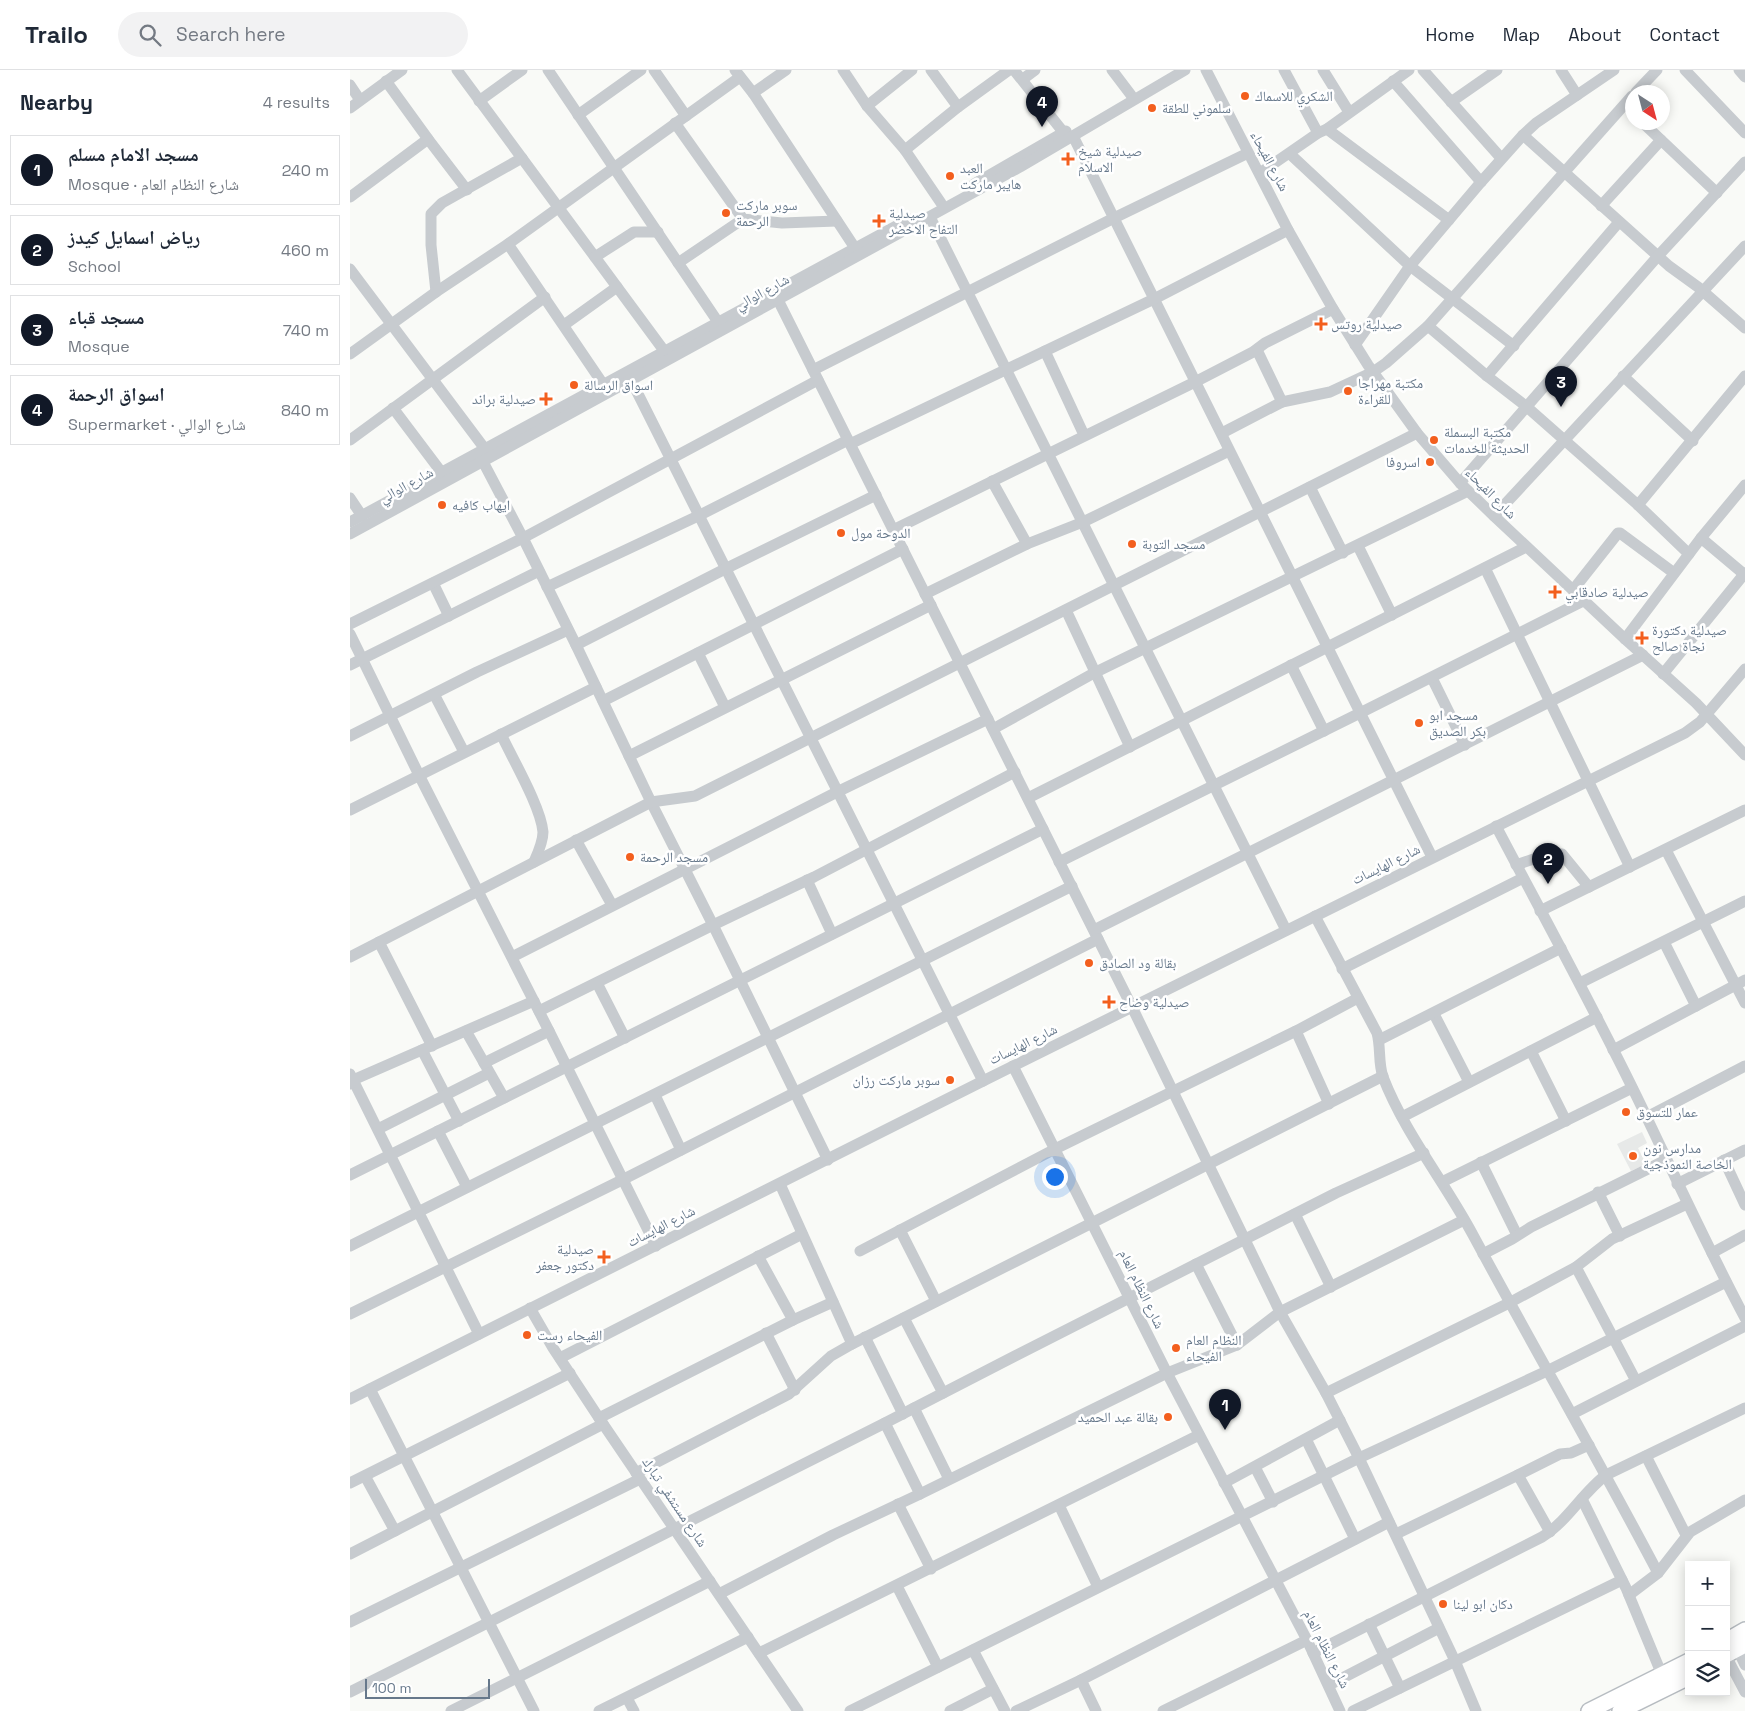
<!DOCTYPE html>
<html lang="en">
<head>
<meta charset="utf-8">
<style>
  body { margin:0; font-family:"Space Grotesk","Noto Naskh Arabic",sans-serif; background:#f2f2f3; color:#1f2937 }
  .controls { position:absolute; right:15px; bottom:15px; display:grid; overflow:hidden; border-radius:0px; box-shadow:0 2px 12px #0003 }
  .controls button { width:45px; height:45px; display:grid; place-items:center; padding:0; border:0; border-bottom:1px solid #e0e1e3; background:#fff; color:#1f2937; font:25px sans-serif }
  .compass { position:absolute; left:1275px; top:15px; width:45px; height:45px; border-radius:50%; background:#fff; box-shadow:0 2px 12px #0003; rotate:144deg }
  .scale { position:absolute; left:15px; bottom:12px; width:125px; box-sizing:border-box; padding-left:5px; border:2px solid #66788b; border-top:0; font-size:14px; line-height:18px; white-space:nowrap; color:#66788b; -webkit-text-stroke:4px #fff; paint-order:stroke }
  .you { position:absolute; left:704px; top:1106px; width:18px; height:18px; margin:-12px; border:4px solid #fff; border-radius:50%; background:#1a73e8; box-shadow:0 0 0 8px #1a73e833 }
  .badge { display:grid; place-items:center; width:32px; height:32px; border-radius:50%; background:#111827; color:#fff; font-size:16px; font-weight:700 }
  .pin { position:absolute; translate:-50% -41px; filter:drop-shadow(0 1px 2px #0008) }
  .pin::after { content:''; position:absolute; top:26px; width:18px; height:15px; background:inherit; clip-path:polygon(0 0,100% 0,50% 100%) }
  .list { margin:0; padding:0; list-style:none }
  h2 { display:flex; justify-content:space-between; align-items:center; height:65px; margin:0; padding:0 20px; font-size:21px }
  h2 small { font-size:16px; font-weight:400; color:#747a83 }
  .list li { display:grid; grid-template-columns:32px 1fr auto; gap:15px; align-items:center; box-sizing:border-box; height:70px; margin:0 10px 10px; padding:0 10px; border:1px solid #e0e1e3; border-radius:0px }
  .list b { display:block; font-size:19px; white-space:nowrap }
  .list p { margin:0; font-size:16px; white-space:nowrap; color:#747a83 }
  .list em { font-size:16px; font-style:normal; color:#747a83 }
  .icon { flex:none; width:28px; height:28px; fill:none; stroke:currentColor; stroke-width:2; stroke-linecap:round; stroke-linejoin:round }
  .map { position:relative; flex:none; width:1395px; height:1641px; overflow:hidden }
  header { display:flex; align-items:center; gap:30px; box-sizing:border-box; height:70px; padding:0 25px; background:#fff; border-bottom:1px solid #e0e1e3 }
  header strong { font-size:24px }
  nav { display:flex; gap:28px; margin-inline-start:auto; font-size:18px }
  .search { width:350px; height:45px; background:#f2f2f3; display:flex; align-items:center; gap:12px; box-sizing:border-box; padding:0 18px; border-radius:28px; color:#747a83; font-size:19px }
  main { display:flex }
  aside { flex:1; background:#fff }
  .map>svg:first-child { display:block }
</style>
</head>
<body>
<header>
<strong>Trailo</strong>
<div class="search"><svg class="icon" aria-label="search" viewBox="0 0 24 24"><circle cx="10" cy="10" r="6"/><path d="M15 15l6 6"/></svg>Search here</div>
<nav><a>Home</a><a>Map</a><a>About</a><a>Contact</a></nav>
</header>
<main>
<aside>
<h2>Nearby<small>4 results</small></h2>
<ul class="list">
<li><span class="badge">1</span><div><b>مسجد الامام مسلم</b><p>Mosque · شارع النظام العام</p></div><em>240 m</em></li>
<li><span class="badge">2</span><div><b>رياض اسمايل كيدز</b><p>School</p></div><em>460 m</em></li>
<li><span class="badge">3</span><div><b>مسجد قباء</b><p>Mosque</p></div><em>740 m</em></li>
<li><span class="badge">4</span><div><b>اسواق الرحمة</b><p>Supermarket · شارع الوالي</p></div><em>840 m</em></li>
</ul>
</aside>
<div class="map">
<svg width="1395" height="1641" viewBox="0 0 1395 1641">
  <rect width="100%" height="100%" fill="#f9faf7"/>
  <!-- built -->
  <path fill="#e7e9e8" d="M 1292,1062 L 1297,1073 L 1288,1078 L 1296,1094 L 1281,1101 L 1267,1074 Z"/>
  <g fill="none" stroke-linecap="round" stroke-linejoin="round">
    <defs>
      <g id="major">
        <path d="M 1376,1571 L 1395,1560"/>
        <path d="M 1376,1585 L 1395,1575"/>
        <path d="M 1239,1641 L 1339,1591"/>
        <path d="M 1270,1641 L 1339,1607"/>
      </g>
    </defs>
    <!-- major casing -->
    <use href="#major" stroke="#b7bcc1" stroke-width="18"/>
    <!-- minor -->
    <g stroke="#c7cbcf" stroke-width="11">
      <path d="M 107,0 L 315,282"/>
      <path d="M 198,0 L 368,252"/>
      <path d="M 304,0 L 336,46"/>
      <path d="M 385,0 L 403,23 L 505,178"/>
      <path d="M 493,0 L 517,36 L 555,80 L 591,133"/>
      <path d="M 581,0 L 608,37"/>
      <path d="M 664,0 L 714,63"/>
      <path d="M 762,0 L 781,25"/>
      <path d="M 856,0 L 938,160 L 983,239 L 1018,295 L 1067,363 L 1110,413 L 1144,446 L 1275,569 L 1346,633 L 1395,685"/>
      <path d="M 934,0 L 968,63"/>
      <path d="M 973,0 L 999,42"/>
      <path d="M 1073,0 L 1151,88"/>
      <path d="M 1211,0 L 1227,25"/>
      <path d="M 1335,0 L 1395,63"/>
      <path d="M 1389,0 L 1395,7"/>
      <path d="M 673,9 L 685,0"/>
      <path d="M 36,11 L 78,69 L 117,120"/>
      <path d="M 1043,11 L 1131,112"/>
      <path d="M 0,15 L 10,30"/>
      <path d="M 1286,22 L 1307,0"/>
      <path d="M 403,23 L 436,0"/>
      <path d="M 129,31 L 172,0"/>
      <path d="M 1101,32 L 1147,0"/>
      <path d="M 517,36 L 562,0"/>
      <path d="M 0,38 L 52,0"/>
      <path d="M 228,45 L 291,0"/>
      <path d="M 1292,52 L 1367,123"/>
      <path d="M 325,53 L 393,149 L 432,153 L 487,151"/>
      <path d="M 977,59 L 1099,150"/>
      <path d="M 1173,65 L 1319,196 L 1348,217 L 1395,258"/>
      <path d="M 723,66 L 1082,787"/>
      <path d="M 555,80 L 608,37 L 659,0"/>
      <path d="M 940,84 L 1060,196 L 1164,276"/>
      <path d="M 910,103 L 968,63 L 977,59 L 1059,0"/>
      <path d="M 624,114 L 716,61"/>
      <path d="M 0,127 L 78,69"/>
      <path d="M 1251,136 L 1311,70"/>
      <path d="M 580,147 L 936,860"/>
      <path d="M 158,174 L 253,314"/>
      <path d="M 245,187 L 284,162 L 308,162"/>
      <path d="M 328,193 L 393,149"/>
      <path d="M 0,199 L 135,379"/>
      <path d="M 86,222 L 81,175 L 81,144 L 92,133 L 172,88"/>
      <path d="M 424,222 L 782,937 L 930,1242 L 976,1323 L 1009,1388 L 1105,1591 L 1126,1641"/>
      <path d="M 214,255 L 267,217"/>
      <path d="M 1078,256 L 1137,306 L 1177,337 L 1288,435 L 1339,484"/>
      <path d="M 1005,275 L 1060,196 L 1131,112 L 1173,65 L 1186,53 L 1264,0"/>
      <path d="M 907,280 L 932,332"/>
      <path d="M 695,281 L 734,365"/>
      <path d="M 0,284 L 86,222 L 158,174 L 390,7"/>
      <path d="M 463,300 L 764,148 L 898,83"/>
      <path d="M 1137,306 L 1269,152"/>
      <path d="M 1273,306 L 1343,371"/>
      <path d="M 281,310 L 633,1011"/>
      <path d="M 43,338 L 92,403"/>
      <path d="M 872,363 L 932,332 L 980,322 L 1023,302 L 1036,293 L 1078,256 L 1282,26"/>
      <path d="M 0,370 L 195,227"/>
      <path d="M 500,374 L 804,229 L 938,160"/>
      <path d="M 130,386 L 173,468 L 226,575 L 301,732 L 363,855 L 478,1090"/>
      <path d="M 642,411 L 677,474"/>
      <path d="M 1110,413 L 1308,186 L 1395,92"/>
      <path d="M 960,417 L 993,483"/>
      <path d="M 0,428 L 12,446"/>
      <path d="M 1288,435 L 1395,306"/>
      <path d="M 1144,446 L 1395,176"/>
      <path d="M 0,452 L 559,149"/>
      <path d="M 543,460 L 845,312 L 903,282 L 915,273 L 983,239"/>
      <path d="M 0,464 L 670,97 L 835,0"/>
      <path d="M 1351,468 L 1395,505"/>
      <path d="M 1008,476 L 1042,545"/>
      <path d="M 1135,498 L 1280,797"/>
      <path d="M 83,513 L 99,546"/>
      <path d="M 197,517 L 348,446 L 498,370"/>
      <path d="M 1223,520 L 1268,463 L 1270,463 L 1324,503"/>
      <path d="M 575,524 L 677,474 L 733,452 L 879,381"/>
      <path d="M 716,540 L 780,677"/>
      <path d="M 0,554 L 173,468 L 468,310"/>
      <path d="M 0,564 L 69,705 L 199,961 L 306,1176"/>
      <path d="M 1275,569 L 1351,468 L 1395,415"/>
      <path d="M 226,575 L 375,499 L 526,425"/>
      <path d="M 348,583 L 375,637"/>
      <path d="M 0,595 L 189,501"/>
      <path d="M 941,595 L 974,661"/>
      <path d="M 1313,604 L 1395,503"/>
      <path d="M 1082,608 L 1115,675"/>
      <path d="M 84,624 L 114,682"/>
      <path d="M 253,631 L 553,479"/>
      <path d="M 643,659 L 744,603 L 1118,421"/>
      <path d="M 151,664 C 162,688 191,737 193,762 C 193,772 188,783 184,792"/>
      <path d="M 0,666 L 127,602 L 218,560"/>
      <path d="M 279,686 L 581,535"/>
      <path d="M 678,728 L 1176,477"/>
      <path d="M 0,740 L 246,617"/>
      <path d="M 1146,756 C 1197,853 1250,949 1297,1048 C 1329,1115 1360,1182 1395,1248"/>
      <path d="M 226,770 L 262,835"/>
      <path d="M 1316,780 L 1395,933"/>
      <path d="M 709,792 L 1010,643 L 1233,531"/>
      <path d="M 1166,795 L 1201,783 L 1212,784 L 1239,817"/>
      <path d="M 457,810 L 482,864"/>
      <path d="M 1190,841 L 1395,740"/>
      <path d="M 965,846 L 1027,963 C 1031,977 1028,993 1033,1007 C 1055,1064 1095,1112 1123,1165 C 1184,1278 1248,1389 1308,1503"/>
      <path d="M 744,860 L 1293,585"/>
      <path d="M 29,872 L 82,976"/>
      <path d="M 1314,872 L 1346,936"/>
      <path d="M 0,887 L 301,732 L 345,726 L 1067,363"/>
      <path d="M 162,887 L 487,722 L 638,649"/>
      <path d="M 992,899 L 1173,808"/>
      <path d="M 247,913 L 275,968"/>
      <path d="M 1230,913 L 1395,831"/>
      <path d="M 189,941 L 363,855 L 464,807 L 665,702"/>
      <path d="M 1084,944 L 1119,1012"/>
      <path d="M 116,961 L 154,1028"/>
      <path d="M 946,961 L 979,1034"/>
      <path d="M 1029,970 L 1211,878"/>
      <path d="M 72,980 L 109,1051"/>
      <path d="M 1263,980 L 1395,910"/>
      <path d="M 1181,981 L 1216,1051"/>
      <path d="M 134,993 L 199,961"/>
      <path d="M 663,996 L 817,1303 L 957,1570 L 990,1641"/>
      <path d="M 0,1004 L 129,1264"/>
      <path d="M 0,1014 L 3,1010 L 184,931"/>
      <path d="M 305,1025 L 331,1080"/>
      <path d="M 1052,1047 L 1247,947"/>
      <path d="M 1297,1047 L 1395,996"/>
      <path d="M 28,1059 L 139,1003"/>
      <path d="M 88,1061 L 117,1117"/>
      <path d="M 1374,1090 L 1395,1135"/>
      <path d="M 1131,1092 L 1167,1165"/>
      <path d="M 0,1105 L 693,759"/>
      <path d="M 1092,1112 L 1282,1018"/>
      <path d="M 430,1114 L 502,1274"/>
      <path d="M 1327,1114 L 1395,1080"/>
      <path d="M 1248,1122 L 1270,1166"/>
      <path d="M 945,1144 L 981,1217"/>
      <path d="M 550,1160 L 586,1231"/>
      <path d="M 0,1176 L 722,816"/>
      <path d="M 510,1181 L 705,1079 L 946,961 L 1008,928"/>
      <path d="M 1362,1183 L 1395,1165"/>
      <path d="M 1133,1184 L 1162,1169 L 1181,1157 L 1316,1090"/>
      <path d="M 846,1194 L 887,1275"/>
      <path d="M 1226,1197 L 1286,1311"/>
      <path d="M 180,1238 L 203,1278 L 249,1348 L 448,1641"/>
      <path d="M 0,1244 L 274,1109 L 748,869"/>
      <path d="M 554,1248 L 593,1323"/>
      <path d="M 443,1250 L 483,1232"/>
      <path d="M 416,1263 L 445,1320"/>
      <path d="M 515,1267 L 553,1344"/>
      <path d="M 210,1288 L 452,1164"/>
      <path d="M 20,1319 L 184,1641"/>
      <path d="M 976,1323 L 1159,1233 L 1226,1197 L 1262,1169 L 1337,1134"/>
      <path d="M 0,1329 L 633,1011 L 1335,663 L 1350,652 L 1395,599"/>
      <path d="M 564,1338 L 599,1409"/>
      <path d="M 1222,1344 L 1395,1256"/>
      <path d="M 249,1348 L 443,1250 L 408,1186"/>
      <path d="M 535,1353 L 570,1424"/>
      <path d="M 956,1369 L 1005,1469"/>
      <path d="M 1296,1386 L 1336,1465"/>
      <path d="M 905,1397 L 923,1432"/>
      <path d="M 286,1403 L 439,1324 L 481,1286 L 502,1274 L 1033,1006"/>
      <path d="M 1168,1405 L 1210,1384 L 1221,1383 L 1239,1375"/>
      <path d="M 15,1406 L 45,1461"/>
      <path d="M 0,1413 L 220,1303"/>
      <path d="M 874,1413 L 990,1350"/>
      <path d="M 1232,1429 L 1276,1518 L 1312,1605"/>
      <path d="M 548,1434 L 581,1499"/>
      <path d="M 709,1435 L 748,1517"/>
      <path d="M 1046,1464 L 1168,1405 L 1200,1462"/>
      <path d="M 0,1484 L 253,1354"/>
      <path d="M 547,1516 L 588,1597"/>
      <path d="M 369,1524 L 483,1465 L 570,1424 L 817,1303 L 887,1275 L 930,1242 L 1114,1150"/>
      <path d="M 1279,1525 L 1308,1503 L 1340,1462 L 1395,1430"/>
      <path d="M 0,1552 L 290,1409"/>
      <path d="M 1019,1554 L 1050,1618"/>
      <path d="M 1384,1572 L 1395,1595"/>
      <path d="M 623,1580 L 655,1641"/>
      <path d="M 409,1583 L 849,1365"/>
      <path d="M 963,1583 L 1192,1467 C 1218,1451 1232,1423 1256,1405 L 1395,1338"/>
      <path d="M 1376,1586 L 1395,1622"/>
      <path d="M 731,1610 L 746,1641"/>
      <path d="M 979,1615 L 1089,1558"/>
      <path d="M 0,1622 L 535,1353 L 665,1286 L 986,1123 L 1074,1083"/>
      <path d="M 277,1628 L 284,1641"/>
      <path d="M 101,1641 L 360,1511"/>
      <path d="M 249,1641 L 398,1567"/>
      <path d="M 500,1641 L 1009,1388 L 1197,1301 L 1376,1212"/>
      <path d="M 600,1641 L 643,1619"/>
      <path d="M 666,1641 L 731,1610 L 1039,1452"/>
      <path d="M 813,1641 L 957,1570"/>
      <path d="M 1003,1641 L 1272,1510"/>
    </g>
    <!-- major -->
    <use href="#major" stroke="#fff" stroke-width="15"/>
  </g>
  <!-- markers -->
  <g fill="#f35f1e" stroke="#fff" stroke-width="2">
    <circle cx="895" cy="26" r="5"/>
    <circle cx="802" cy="38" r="5"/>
    <path d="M715.5 81.5h5v5h5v5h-5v5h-5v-5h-5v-5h5z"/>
    <circle cx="600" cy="106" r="5"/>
    <circle cx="376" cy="143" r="5"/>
    <path d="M526.5 143.5h5v5h5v5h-5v5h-5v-5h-5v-5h5z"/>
    <path d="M968.5 246.5h5v5h5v5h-5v5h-5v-5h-5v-5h5z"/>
    <circle cx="224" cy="315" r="5"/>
    <circle cx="998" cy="321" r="5"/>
    <path d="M193.5 321.5h5v5h5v5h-5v5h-5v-5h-5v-5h5z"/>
    <circle cx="1084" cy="370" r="5"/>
    <circle cx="1080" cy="392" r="5"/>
    <circle cx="92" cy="435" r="5"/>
    <circle cx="491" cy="463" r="5"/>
    <circle cx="782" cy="474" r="5"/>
    <path d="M1202.5 514.5h5v5h5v5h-5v5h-5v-5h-5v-5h5z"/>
    <path d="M1289.5 560.5h5v5h5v5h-5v5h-5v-5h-5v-5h5z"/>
    <circle cx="1069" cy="653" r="5"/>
    <circle cx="280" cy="787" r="5"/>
    <circle cx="739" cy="893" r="5"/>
    <path d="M756.5 924.5h5v5h5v5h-5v5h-5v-5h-5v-5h5z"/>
    <circle cx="600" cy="1010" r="5"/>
    <circle cx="1276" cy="1042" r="5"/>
    <circle cx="1283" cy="1086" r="5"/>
    <path d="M251.5 1179.5h5v5h5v5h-5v5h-5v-5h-5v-5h5z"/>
    <circle cx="177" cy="1265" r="5"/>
    <circle cx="826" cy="1278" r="5"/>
    <circle cx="818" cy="1347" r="5"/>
    <circle cx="1093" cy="1534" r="5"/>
  </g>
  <g text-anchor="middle" stroke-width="5" stroke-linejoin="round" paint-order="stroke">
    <!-- poi labels -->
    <g font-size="14" fill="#66788b" stroke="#fff" text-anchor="start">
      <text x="905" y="31">الشكري للاسماك</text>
      <text x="812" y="43">سلموني للطقة</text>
      <text x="728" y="86">صيدلية شيخ<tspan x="728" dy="16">الاسلام</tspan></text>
      <text x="610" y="103">العبد<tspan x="610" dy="16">هايبر ماركت</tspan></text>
      <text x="386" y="140">سوبر ماركت<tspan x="386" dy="16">الرحمة</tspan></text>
      <text x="539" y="148">صيدلية<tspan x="539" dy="16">التفاح الاخضر</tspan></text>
      <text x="981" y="259">صيدلية روتس</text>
      <text x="1008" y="318">مكتبة مهراجا<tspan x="1008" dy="16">للقراءة</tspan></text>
      <text x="234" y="320">اسواق الرسالة</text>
      <text x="186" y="334" text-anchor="end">صيدلية براند</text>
      <text x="1094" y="367">مكتبة البسملة<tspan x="1094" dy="16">الحديثة للخدمات</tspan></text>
      <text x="1070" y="397" text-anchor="end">اسروفا</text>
      <text x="102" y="440">ايهاب كافيه</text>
      <text x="501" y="468">الدوحة مول</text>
      <text x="792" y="479">مسجد التوبة</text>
      <text x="1215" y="527">صيدلية صادقابي</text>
      <text x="1302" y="565">صيدلية دكتورة<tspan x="1302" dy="16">نجاة صالح</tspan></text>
      <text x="1079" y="650">مسجد ابو<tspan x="1079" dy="16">بكر الصديق</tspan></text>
      <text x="290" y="792">مسجد الرحمة</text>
      <text x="749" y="898">بقالة ود الصادق</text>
      <text x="769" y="937">صيدلية وضاح</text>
      <text x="590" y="1015" text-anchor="end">سوبر ماركت رزان</text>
      <text x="1286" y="1047">عمار للتسوق</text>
      <text x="1293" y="1083">مدارس نون<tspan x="1293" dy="16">الخاصة النموذجية</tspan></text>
      <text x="244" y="1184" text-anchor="end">صيدلية<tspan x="244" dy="16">دكتور جعفر</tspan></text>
      <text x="187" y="1270">الفيحاء رست</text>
      <text x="836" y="1275">النظام العام<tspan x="836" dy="16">الفيحاء</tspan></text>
      <text x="808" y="1352" text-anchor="end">بقالة عبد الحميد</text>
      <text x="1103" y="1539">دكان ابو لينا</text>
    </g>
    <!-- street labels -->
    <g font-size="14" fill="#66788b" stroke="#fff">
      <text transform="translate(920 91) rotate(62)" y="5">شارع الفيحاء</text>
      <text transform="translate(412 222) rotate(-29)" y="5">شارع الوالي</text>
      <text transform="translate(56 415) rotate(-29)" y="5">شارع الوالي</text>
      <text transform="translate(1141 423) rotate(45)" y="5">شارع الفيحاء</text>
      <text transform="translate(1036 794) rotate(-26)" y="5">شارع الهايسات</text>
      <text transform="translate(673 974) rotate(-26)" y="5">شارع الهايسات</text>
      <text transform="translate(311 1156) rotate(-27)" y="5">شارع الهايسات</text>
      <text transform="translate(792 1219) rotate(64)" y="5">شارع النظام العام</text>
      <text transform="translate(325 1432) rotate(56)" y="5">شارع مستشفي تبارك</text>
      <text transform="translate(977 1579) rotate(63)" y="5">شارع النظام العام</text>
    </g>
  </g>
</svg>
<div class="controls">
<button>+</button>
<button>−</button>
<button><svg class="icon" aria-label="layers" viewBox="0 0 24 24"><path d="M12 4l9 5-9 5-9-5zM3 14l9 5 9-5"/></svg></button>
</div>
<svg class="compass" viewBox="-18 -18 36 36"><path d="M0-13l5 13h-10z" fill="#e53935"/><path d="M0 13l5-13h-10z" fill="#747a83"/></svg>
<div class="scale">100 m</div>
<div class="you"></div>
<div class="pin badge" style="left:875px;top:1360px">1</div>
<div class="pin badge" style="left:1198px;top:814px">2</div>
<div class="pin badge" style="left:1211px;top:337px">3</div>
<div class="pin badge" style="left:692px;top:57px">4</div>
</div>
</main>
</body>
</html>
